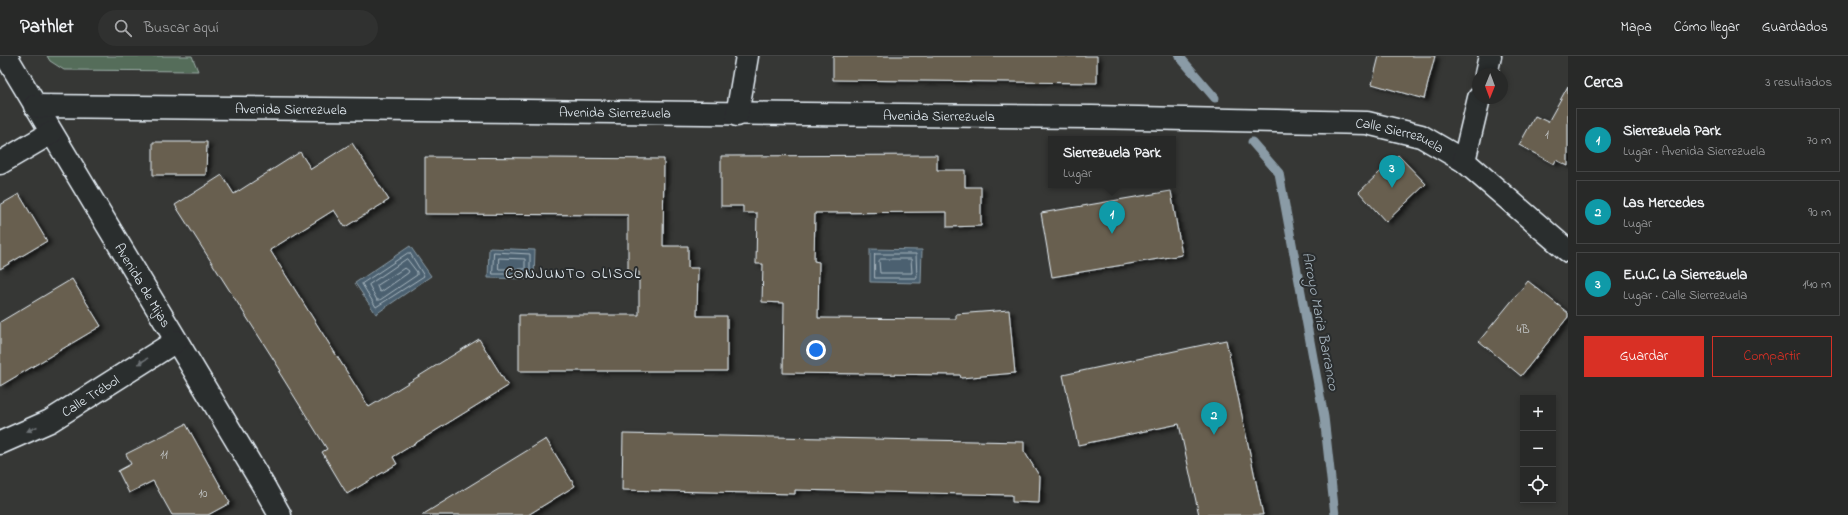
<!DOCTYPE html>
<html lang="es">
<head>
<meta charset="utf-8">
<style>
  body { margin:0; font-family:"Indie Flower",sans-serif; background:#303130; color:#f1f3f6 }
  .controls { position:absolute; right:12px; bottom:12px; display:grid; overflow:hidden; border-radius:0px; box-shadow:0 2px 6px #0003 }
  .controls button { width:36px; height:36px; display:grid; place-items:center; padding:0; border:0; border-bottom:1px solid #444545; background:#282928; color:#f1f3f6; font:20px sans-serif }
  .compass { position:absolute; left:1472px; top:12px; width:36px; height:36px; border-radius:50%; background:#282928; box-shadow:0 2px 6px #0003; rotate:181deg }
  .you { position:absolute; left:816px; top:294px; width:14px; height:14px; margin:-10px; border:3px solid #fff; border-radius:50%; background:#1a73e8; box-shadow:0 0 0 6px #1a73e833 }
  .badge { display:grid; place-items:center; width:26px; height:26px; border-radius:50%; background:#d93025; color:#fff; font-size:13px; font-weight:700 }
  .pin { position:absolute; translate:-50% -33px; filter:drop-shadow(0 1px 2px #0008) }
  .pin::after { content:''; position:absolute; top:21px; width:14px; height:12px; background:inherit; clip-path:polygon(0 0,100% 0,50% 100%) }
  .popup { position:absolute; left:1048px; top:80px; width:128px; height:52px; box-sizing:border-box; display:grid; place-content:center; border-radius:0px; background:#282928; filter:drop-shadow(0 1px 3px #0005); font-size:13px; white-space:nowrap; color:#a5a6a8 }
  .popup b { font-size:15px; color:#f1f3f6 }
  .popup::after { content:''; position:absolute; left:50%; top:100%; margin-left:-8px; border:8px solid transparent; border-top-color:#282928 }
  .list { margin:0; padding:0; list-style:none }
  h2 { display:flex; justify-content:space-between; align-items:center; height:52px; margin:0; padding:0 16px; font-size:17px }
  h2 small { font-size:13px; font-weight:400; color:#a5a6a8 }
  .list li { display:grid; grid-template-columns:26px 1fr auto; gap:12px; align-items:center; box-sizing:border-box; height:64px; margin:0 8px 8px; padding:0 8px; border:1px solid #444545; border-radius:0px }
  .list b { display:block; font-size:15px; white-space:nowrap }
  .list p { margin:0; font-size:13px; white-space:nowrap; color:#a5a6a8 }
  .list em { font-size:13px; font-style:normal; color:#a5a6a8 }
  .actions { display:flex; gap:8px; padding:12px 16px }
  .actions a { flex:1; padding:9px 0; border:1px solid #d93025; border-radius:0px; text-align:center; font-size:14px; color:#d93025 }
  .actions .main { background:#d93025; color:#fff }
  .icon { flex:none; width:22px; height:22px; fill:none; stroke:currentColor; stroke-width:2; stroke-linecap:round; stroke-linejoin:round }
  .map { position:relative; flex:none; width:1568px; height:459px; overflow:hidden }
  header { display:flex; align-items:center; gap:24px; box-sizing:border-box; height:56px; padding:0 20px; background:#282928; border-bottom:1px solid #444545 }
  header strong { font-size:19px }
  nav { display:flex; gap:22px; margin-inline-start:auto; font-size:14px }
  .search { width:280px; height:36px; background:#303130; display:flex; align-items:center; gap:10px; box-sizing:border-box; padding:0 14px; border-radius:22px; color:#a5a6a8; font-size:15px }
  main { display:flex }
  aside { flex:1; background:#282928 }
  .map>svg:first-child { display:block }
</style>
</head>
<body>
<header>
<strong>Pathlet</strong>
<div class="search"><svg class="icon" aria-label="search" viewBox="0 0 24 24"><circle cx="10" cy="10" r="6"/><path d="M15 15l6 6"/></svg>Buscar aquí</div>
<nav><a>Mapa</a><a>Cómo llegar</a><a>Guardados</a></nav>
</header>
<main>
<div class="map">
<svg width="1568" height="459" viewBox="0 0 1568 459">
  <defs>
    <filter id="shadow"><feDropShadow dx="4.5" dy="2.5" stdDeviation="2" flood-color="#0009"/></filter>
  </defs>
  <rect width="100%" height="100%" fill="#363735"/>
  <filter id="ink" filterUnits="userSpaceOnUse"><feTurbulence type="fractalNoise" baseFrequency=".025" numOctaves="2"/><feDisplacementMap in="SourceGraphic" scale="8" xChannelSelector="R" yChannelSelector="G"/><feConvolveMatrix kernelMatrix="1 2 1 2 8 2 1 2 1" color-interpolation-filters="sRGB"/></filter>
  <g filter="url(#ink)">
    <!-- green -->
    <path fill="#546d5a" stroke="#9eafa9" d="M 47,0 L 192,0 L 198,15 L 64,14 L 50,5 Z"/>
    <!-- water -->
    <g fill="#4b616f" stroke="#8a9ba6">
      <path d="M 410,190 L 431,220 L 376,258 L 355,227 Z"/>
      <path d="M 489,192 L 535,194 L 534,223 L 488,222 Z"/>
      <path d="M 870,193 L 922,194 L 921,227 L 870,226 Z"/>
    </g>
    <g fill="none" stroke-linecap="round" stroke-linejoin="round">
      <!-- shore -->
      <g stroke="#a9b7c1" stroke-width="1">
        <path d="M 494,196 L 530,198 L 530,218 L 493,218 Z"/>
        <path d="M 408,197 L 410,197 L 424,220 L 376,251 L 362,228 Z"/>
        <path d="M 875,198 L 916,198 L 917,222 L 875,222 Z"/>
        <path d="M 499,202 L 525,203 L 525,213 L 499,213 Z"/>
        <path d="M 407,203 L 417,216 L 417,219 L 380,244 L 377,244 L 369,229 Z"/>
        <path d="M 881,203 L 911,203 L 912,217 L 880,217 L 879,205 Z"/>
        <path d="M 405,212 L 409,215 L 408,217 L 381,236 L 379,235 L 377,230 Z"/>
      </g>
      <!-- stream -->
      <g stroke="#8a9ba6" stroke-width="9">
        <path d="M 1179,0 L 1215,42"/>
        <path d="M 1252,86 L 1279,117 L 1324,361 L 1335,459"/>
      </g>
    </g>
    <!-- building -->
    <g fill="#675f4f" stroke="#e8f1f8" filter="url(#shadow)">
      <path d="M 833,0 L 1097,0 L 1097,27 L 833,24 Z"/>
      <path d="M 1379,0 L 1435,0 L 1424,43 L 1372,28 Z"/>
      <path d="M 1568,30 L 1568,110 L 1556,104 L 1554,108 L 1519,89 L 1535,60 L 1548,66 Z"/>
      <path d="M 153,86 L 207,86 L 206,119 L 153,119 Z"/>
      <path d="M 352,87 L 389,144 L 345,171 L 334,154 L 270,194 L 369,351 L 479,283 L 508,330 L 393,401 L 397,408 L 347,438 L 322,396 L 327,393 L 279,316 L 281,315 L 175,149 L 222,119 L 234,138 L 300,96 L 311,113 Z"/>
      <path d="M 937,99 L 937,114 L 965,114 L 965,131 L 981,131 L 981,170 L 947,171 L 947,156 L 815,157 L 814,205 L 819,206 L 818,262 L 956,263 L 956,258 L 1009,254 L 1015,317 L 961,322 L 960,319 L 783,317 L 784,247 L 762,246 L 763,208 L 756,208 L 757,157 L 743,157 L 743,150 L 721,150 L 721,100 Z"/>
      <path d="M 1398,99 L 1426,128 L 1386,166 L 1359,136 Z"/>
      <path d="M 425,101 L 664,103 L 663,190 L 688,190 L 688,212 L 698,212 L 697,260 L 727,260 L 727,315 L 519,315 L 519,259 L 639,259 L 639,216 L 628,216 L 628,159 L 425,158 Z"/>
      <path d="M 1171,135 L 1182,199 L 1052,221 L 1041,157 Z"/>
      <path d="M 19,138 L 47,185 L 0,213 L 0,149 Z"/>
      <path d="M 72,223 L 101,270 L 0,330 L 0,266 Z"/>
      <path d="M 1528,225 L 1568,257 L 1568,261 L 1521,320 L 1479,285 Z"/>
      <path d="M 1226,284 L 1263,459 L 1199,459 L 1179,368 L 1078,389 L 1063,319 Z"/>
      <path d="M 186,368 L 230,447 L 208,459 L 172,459 L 153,425 L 129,437 L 118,415 L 131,408 L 126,398 Z"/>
      <path d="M 623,378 L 1024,386 L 1024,395 L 1040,421 L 1039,447 L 1012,446 L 1012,439 L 795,434 L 795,438 L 622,434 Z"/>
      <path d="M 546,383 L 575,430 L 528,459 L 422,459 Z"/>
    </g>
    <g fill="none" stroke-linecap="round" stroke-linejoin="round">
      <defs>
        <g id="street">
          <path id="s1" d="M 6,0 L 266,434 L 280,459"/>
          <path d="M 1486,18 L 1490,0"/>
          <path id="s2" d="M 35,50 L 1092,61 L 1367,67 L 1421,80 L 1464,105 L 1568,195"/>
          <path d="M 737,59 L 747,0"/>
          <path d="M 1464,105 L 1479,42"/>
          <path d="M 0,107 L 51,77"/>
          <path id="s3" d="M 0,387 L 50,365 L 176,285"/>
        </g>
      </defs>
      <!-- street casing -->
      <use href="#street" stroke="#e8f1f8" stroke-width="25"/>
      <!-- street -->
      <use href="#street" stroke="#2a2d2e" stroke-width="22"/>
    </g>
    <!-- one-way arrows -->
    <defs><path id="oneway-solid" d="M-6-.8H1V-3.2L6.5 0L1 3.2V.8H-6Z"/></defs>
    <g fill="#6c7275">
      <use href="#oneway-solid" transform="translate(143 305) rotate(148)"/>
      <use href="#oneway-solid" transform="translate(32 373) rotate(156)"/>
    </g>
  </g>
  <g text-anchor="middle" stroke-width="4" stroke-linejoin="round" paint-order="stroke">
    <!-- number labels -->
    <g font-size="12" fill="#c8ccce">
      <text x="1547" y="82">1</text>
      <text x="1523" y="277">4B</text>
      <text x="164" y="402">11</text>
      <text x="203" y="441">10</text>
    </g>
    <!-- street labels -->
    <g font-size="14" fill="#e8f1f8" stroke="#2a2d2e">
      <text dy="5" stroke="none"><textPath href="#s2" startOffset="256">Avenida Sierrezuela</textPath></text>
      <text dy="5" stroke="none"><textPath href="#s2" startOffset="580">Avenida Sierrezuela</textPath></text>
      <text dy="5" stroke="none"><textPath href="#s2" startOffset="904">Avenida Sierrezuela</textPath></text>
      <text dy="5" stroke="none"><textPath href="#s2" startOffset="1367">Calle Sierrezuela</textPath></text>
      <text dy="5" stroke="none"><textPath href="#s1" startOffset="267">Avenida de Mijas</textPath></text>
      <text dy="5" stroke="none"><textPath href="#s3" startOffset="102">Calle Trébol</textPath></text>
    </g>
    <!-- neighbourhood labels -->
    <g font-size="15" letter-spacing="1" fill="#e8f1f8" stroke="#2a2d2e">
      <text x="573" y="222">CONJUNTO OLISOL</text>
    </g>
    <!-- water labels -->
    <g font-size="15" font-style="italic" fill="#a9b7c1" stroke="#2a2d2e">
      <text transform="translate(1321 265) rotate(79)" y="5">Arroyo Maria Barranco</text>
    </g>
  </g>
</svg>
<div class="controls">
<button>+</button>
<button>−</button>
<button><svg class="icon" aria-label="locate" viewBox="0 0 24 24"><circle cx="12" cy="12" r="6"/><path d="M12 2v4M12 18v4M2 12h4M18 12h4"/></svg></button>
</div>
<svg class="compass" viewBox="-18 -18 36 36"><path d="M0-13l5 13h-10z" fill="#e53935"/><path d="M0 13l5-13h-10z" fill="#a5a6a8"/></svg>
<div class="you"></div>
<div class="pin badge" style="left:1112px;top:178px;background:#0f9aa8">1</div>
<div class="popup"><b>Sierrezuela Park</b>Lugar</div>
<div class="pin badge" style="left:1214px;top:379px;background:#0f9aa8">2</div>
<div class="pin badge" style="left:1392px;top:132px;background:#0f9aa8">3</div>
</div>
<aside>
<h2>Cerca<small>3 resultados</small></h2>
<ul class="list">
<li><span class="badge" style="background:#0f9aa8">1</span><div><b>Sierrezuela Park</b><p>Lugar · Avenida Sierrezuela</p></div><em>70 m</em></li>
<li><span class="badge" style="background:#0f9aa8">2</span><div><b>Las Mercedes</b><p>Lugar</p></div><em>90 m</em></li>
<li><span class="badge" style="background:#0f9aa8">3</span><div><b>E.U.C. La Sierrezuela</b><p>Lugar · Calle Sierrezuela</p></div><em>140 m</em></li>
</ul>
<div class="actions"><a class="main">Guardar</a><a>Compartir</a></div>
</aside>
</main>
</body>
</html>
